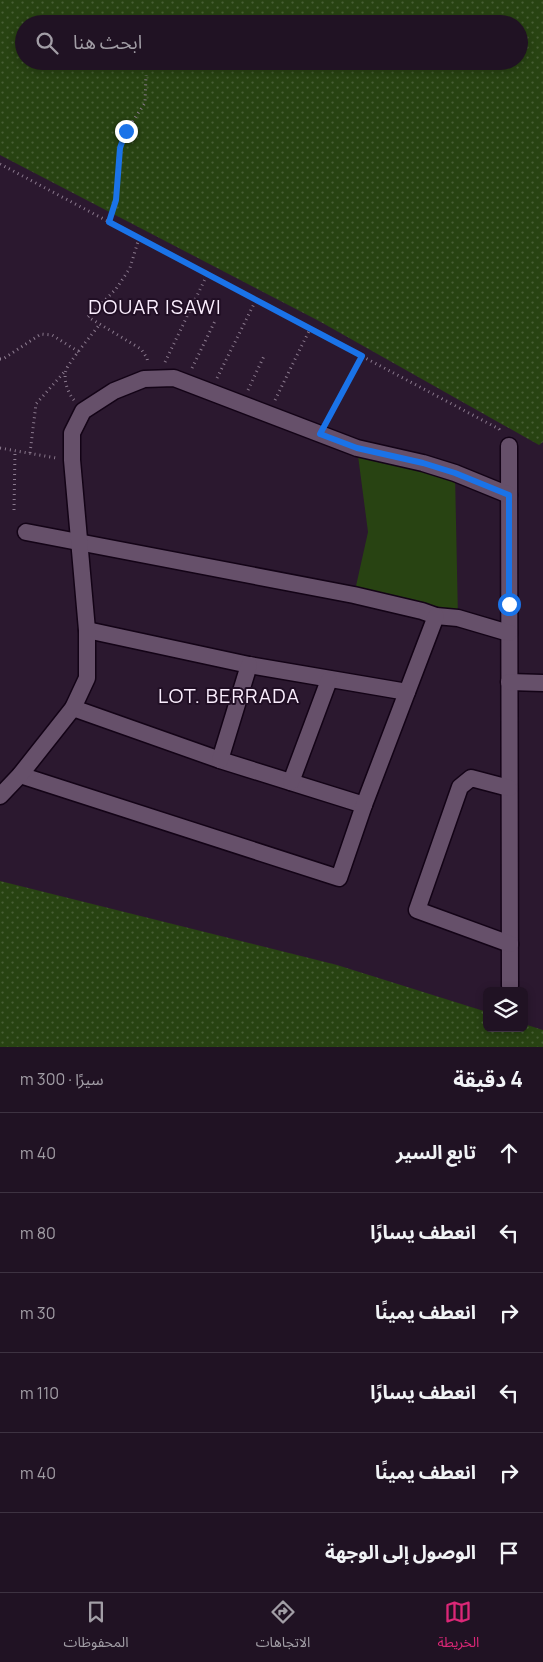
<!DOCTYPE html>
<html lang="ar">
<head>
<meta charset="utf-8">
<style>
  body { margin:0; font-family:Manrope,"Noto Sans Arabic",sans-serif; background:#281b2b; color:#f1f3f6; direction:rtl }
  .controls { position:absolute; right:15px; bottom:15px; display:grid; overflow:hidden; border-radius:8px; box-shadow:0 2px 8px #0003 }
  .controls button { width:45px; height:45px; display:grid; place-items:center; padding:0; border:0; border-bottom:1px solid #3d3241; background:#201223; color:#f1f3f6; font:25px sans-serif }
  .stop { position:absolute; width:15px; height:15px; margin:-11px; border:4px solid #1a73e8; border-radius:50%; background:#fff }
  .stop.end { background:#1a73e8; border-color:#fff; box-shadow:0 1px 5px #0008 }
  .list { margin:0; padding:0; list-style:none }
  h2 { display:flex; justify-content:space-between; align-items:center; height:65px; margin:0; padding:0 20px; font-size:21px }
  h2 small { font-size:16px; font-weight:400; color:#a29ea6 }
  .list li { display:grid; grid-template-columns:32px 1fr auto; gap:15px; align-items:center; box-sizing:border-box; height:80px; padding:0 20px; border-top:1px solid #3d3241 }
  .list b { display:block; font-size:19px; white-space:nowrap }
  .list em { font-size:16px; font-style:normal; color:#a29ea6 }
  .icon { flex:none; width:28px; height:28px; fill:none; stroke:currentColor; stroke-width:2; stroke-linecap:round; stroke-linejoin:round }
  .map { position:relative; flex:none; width:543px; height:1047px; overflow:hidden; direction:ltr }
  .search { position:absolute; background:#201223; box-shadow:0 2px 8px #0003; left:15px; right:15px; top:15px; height:55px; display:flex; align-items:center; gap:12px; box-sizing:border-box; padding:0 18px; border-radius:28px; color:#a29ea6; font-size:19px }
  .sheet { height:545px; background:#201223 }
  nav { display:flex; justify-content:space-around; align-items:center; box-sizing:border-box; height:70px; border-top:1px solid #3d3241; background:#201223; font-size:14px; color:#a29ea6 }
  nav a { display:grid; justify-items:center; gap:2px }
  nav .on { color:#db2777 }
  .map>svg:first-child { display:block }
</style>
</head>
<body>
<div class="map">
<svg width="543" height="1047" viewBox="0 0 543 1047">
  <defs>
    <pattern id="grass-dots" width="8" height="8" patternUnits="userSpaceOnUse" patternTransform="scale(1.25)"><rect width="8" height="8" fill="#284312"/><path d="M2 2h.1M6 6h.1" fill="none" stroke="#485e35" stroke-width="1.8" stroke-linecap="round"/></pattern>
  </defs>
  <rect width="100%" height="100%" fill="#2b182f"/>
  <!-- grass -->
  <g fill="url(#grass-dots)" fill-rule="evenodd">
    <path d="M 0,0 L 543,0 L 543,442 L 539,445 L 319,321 L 0,155 ZM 24,24 L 519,24 L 519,61 L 24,61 Z"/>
    <path d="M 0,881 L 337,965 L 487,1012 L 487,1028 L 524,1028 L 524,1024 L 543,1030 L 543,1047 L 0,1047 Z"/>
  </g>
  <!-- garden -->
  <path fill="#284312" d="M 357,448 L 455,473 L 458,618 L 354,595 L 368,532 Z"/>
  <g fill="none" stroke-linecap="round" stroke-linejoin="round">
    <defs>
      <g id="street">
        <path d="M 509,446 L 510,986"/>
        <path d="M 26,532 L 354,595 L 422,611 L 436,616 L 458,618 L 509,633"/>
        <path d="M 87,630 L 249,665 L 407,692"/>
        <path d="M 509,682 L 543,683"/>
        <path d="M 73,708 L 220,760 L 364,805"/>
        <path d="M 220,760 L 249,665"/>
        <path d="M 20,775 L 339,878 L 364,805 L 436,616"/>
        <path d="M 291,782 L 329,680"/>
        <path d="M 509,788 L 471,778 L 460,787 L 417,910 L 510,944"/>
        <path d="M 0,796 L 20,775 L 73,708 L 87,678 L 87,630 L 72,460 L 72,433 L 83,411 L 114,391 L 144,379 L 174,378 L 357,448 L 423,463 L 455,473 L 509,495"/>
      </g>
    </defs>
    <!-- street casing -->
    <use href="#street" stroke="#130316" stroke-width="19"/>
    <!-- path -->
    <g stroke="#8a798d" stroke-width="3" stroke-dasharray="1 4" stroke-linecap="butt">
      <path d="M 0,164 L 499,429 L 501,433"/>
      <path d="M 109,222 L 116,200 L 119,148 L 126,131 L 145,103 L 146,75"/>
      <path d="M 139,238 L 130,268 L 116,289 L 88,317 L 141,349 L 147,358 L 148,364"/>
      <path d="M 0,359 L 3,359 L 41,334 L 52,335 L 79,352"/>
      <path d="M 165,362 L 207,275"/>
      <path d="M 192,368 L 216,319"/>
      <path d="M 217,378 L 256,300"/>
      <path d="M 248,390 L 265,354"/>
      <path d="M 74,400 C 68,393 63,380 66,370 C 69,362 93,333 100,324"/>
      <path d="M 275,400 L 310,329"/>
      <path d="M 328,420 L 362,356"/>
      <path d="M 0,448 L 56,458"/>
      <path d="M 30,453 L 36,404 L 66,370"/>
      <path d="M 14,510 L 15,451"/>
    </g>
    <!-- street -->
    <use href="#street" stroke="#66506a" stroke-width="16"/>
  </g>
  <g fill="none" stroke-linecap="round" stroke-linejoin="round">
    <!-- route -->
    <path stroke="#1a73e8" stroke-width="6" d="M 126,131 L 120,148 L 116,200 L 109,222 L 362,356 L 320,434 L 357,448 L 423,463 L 455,473 L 509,495 L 509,604"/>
  </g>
  <g text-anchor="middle" stroke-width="4" stroke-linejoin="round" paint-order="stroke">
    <!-- quarter labels -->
    <g font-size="20" letter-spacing="1" fill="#faedfd" stroke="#210f25">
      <text x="155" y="314">DOUAR ISAWI</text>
      <text x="229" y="703">LOT. BERRADA</text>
    </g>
  </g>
</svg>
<div class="controls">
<button><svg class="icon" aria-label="layers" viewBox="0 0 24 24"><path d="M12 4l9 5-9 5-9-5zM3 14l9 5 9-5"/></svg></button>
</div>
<div class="stop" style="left:509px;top:604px"></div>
<div class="stop end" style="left:126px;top:131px"></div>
<div class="search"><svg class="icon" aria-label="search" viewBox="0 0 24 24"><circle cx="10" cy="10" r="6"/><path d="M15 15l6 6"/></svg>ابحث هنا</div>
</div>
<section class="sheet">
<h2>4 دقيقة<small>سيرًا · 300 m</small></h2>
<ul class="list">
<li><svg class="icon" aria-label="ahead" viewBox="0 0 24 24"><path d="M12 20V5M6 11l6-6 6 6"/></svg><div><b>تابع السير</b></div><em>40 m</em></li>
<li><svg class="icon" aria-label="left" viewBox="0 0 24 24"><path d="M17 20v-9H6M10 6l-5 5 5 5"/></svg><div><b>انعطف يسارًا</b></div><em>80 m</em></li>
<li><svg class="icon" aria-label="right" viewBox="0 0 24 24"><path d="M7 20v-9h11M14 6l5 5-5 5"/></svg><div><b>انعطف يمينًا</b></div><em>30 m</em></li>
<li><svg class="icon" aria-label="left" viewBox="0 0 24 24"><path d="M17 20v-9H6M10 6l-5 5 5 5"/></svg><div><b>انعطف يسارًا</b></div><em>110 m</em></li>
<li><svg class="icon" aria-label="right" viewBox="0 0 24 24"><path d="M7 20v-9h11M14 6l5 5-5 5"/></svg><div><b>انعطف يمينًا</b></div><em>40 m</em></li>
<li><svg class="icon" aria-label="arrive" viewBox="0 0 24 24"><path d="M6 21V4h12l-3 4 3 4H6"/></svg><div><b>الوصول إلى الوجهة</b></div></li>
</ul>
</section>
<nav>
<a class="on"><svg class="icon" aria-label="map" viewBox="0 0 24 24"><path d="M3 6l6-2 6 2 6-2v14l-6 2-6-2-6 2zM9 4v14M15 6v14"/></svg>الخريطة</a>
<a><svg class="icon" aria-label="directions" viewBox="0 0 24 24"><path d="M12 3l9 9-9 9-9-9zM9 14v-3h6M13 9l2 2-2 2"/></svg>الاتجاهات</a>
<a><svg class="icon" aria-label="saved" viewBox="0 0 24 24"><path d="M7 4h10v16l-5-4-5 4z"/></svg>المحفوظات</a>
</nav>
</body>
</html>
